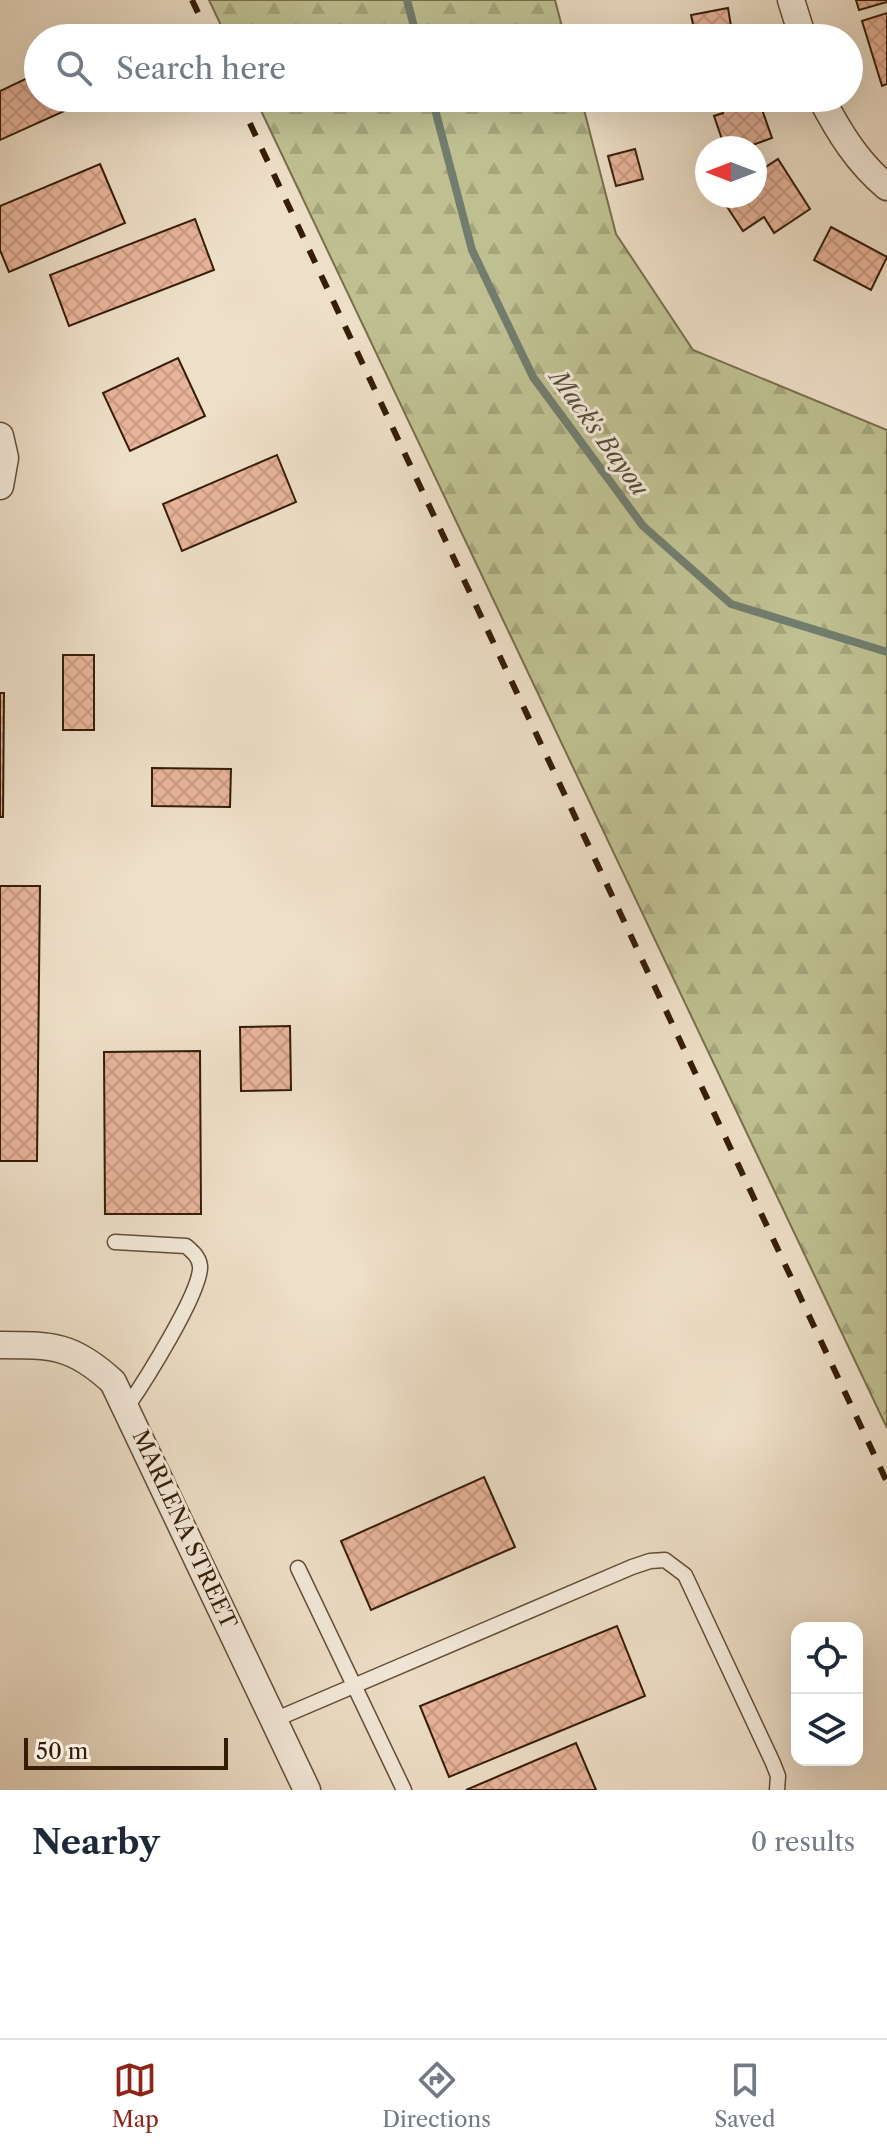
<!DOCTYPE html>
<html lang="en">
<head>
<meta charset="utf-8">
<style>
  body { margin:0; font-family:"Libre Caslon Text",serif; background:#f6f6f7; color:#1f2937 }
  .controls { position:absolute; right:24px; bottom:24px; display:grid; overflow:hidden; border-radius:16px; box-shadow:0 8px 32px #0002 }
  .controls button { width:72px; height:72px; display:grid; place-items:center; padding:0; border:0; border-bottom:2px solid #e0e1e3; background:#fff; color:#1f2937; font:40px sans-serif }
  .compass { position:absolute; left:695px; top:136px; width:72px; height:72px; border-radius:50%; background:#fff; box-shadow:0 8px 32px #0002; rotate:270deg }
  .scale { position:absolute; left:24px; bottom:20px; width:204px; box-sizing:border-box; padding-left:8px; border:4px solid #351d07; border-top:0; font-size:22px; line-height:28px; white-space:nowrap; color:#351d07; -webkit-text-stroke:6px #f4eadb; paint-order:stroke }
  .list { margin:0; padding:0; list-style:none }
  h2 { display:flex; justify-content:space-between; align-items:center; height:104px; margin:0; padding:0 32px; font-size:34px }
  h2 small { font-size:26px; font-weight:400; color:#747a83 }
  .icon { flex:none; width:44px; height:44px; fill:none; stroke:currentColor; stroke-width:2; stroke-linecap:round; stroke-linejoin:round }
  .map { position:relative; flex:none; width:887px; height:1790px; overflow:hidden }
  .search { position:absolute; background:#fff; box-shadow:0 8px 32px #0002; left:24px; right:24px; top:24px; height:88px; display:flex; align-items:center; gap:20px; box-sizing:border-box; padding:0 28px; border-radius:44px; color:#747a83; font-size:30px }
  .sheet { height:248px; background:#fff }
  nav { display:flex; justify-content:space-around; align-items:center; box-sizing:border-box; height:112px; border-top:2px solid #e0e1e3; background:#fff; font-size:22px; color:#747a83 }
  nav a { display:grid; justify-items:center; gap:4px }
  nav .on { color:#8f2418 }
  .map>svg:first-child { display:block }
</style>
</head>
<body>
<div class="map">
<svg width="887" height="1790" viewBox="0 0 887 1790">
  <defs>
    <pattern id="forest-firs" width="22" height="20" patternUnits="userSpaceOnUse" patternTransform="scale(2)"><rect width="22" height="20" fill="#bfc092"/><path d="M5 1l3.5 6h-7zM16 11l3.5 6h-7z" fill="#a5a57c"/></pattern>
    <pattern id="building-cross-hatch" width="8" height="8" patternUnits="userSpaceOnUse" patternTransform="scale(2)"><rect width="8" height="8" fill="#e9b49b"/><path d="M0 0l8 8M0 8l8-8" fill="none" stroke="#c89a84"/></pattern>
  </defs>
  <rect width="100%" height="100%" fill="#eedfc8"/>
  <filter id="stains"><feTurbulence type="fractalNoise" baseFrequency=".0025" numOctaves="4"/><feColorMatrix values="0 0 0 0 .2 0 0 0 0 .09 0 0 0 0 .02 0 0 0 .5 -.17"/></filter>
  <radialGradient id="worn" r=".72"><stop offset=".6" stop-color="#630" stop-opacity="0"/><stop offset="1" stop-color="#630" stop-opacity=".3"/></radialGradient>
  <!-- forest -->
  <g fill="url(#forest-firs)" stroke="#7a6e4c" stroke-width="2">
    <path d="M 209,0 L 555,0 L 565,38 L 227,38 Z"/>
    <path d="M 255,98 L 581,98 L 616,234 L 693,350 L 887,430 L 887,1428 Z"/>
  </g>
  <g fill="none" stroke-linecap="round" stroke-linejoin="round">
    <!-- stream -->
    <g stroke="#727d6e" stroke-width="8">
      <path d="M 407,0 L 417,38"/>
      <path d="M 432,98 L 472,250 L 533,377 L 643,526 L 731,604 L 887,652"/>
    </g>
  </g>
  <!-- building -->
  <g fill="url(#building-cross-hatch)" stroke="#351d07" stroke-width="2">
    <path d="M 856,0 L 887,0 L 887,2 L 859,10 Z"/>
    <path d="M 728,8 L 733,38 L 696,38 L 691,15 Z"/>
    <path d="M 887,13 L 887,84 L 882,86 L 862,21 Z"/>
    <path d="M 38,73 L 38,98 L 93,98 L 0,140 L 0,91 Z"/>
    <path d="M 718,98 L 758,98 L 772,138 L 744,148 L 725,148 L 714,116 L 723,113 Z"/>
    <path d="M 635,149 L 643,179 L 616,186 L 608,156 Z"/>
    <path d="M 778,159 L 810,209 L 774,233 L 764,217 L 743,231 L 720,196 L 755,196 L 755,174 Z"/>
    <path d="M 100,164 L 125,223 L 9,272 L 0,250 L 0,206 Z"/>
    <path d="M 195,219 L 214,270 L 69,326 L 50,275 Z"/>
    <path d="M 831,227 L 887,257 L 871,290 L 814,260 Z"/>
    <path d="M 178,358 L 205,416 L 130,451 L 103,393 Z"/>
    <path d="M 277,455 L 296,502 L 182,551 L 163,504 Z"/>
    <rect x="63" y="655" width="31" height="75"/>
    <path d="M 0,693 L 4,693 L 3,817 L 0,817 Z"/>
    <path d="M 152,768 L 231,769 L 230,807 L 152,806 Z"/>
    <path d="M 0,886 L 40,886 L 37,1161 L 0,1161 Z"/>
    <path d="M 290,1026 L 291,1090 L 241,1091 L 240,1027 Z"/>
    <path d="M 200,1051 L 201,1214 L 105,1214 L 104,1052 Z"/>
    <path d="M 484,1477 L 515,1547 L 371,1610 L 341,1541 Z"/>
    <path d="M 617,1626 L 645,1696 L 449,1777 L 420,1706 Z"/>
    <path d="M 576,1743 L 596,1790 L 466,1790 Z"/>
  </g>
  <g fill="none" stroke-linecap="round" stroke-linejoin="round">
    <defs>
      <g id="service">
        <path d="M 115,1242 L 186,1246 C 193,1252 199,1257 200,1266 C 202,1291 143,1384 127,1407"/>
        <path d="M 298,1568 L 404,1790"/>
        <path d="M 274,1720 L 632,1567 L 650,1561 L 665,1560 L 685,1575 L 773,1763 L 778,1776 L 777,1790"/>
      </g>
      <g id="minor">
        <path d="M 791,0 L 803,38"/>
        <path d="M 821,98 C 839,132 857,162 887,187"/>
        <path d="M 0,436 L 5,458 L 0,486"/>
        <path d="M 0,1345 C 53,1345 73,1345 113,1382 L 307,1790"/>
      </g>
    </defs>
    <!-- service casing -->
    <use href="#service" stroke="#634e37" stroke-width="17"/>
    <!-- minor casing -->
    <use href="#minor" stroke="#634e37" stroke-width="29"/>
    <!-- service -->
    <use href="#service" stroke="#f4eadb" stroke-width="14"/>
    <!-- minor -->
    <use href="#minor" stroke="#f4eadb" stroke-width="26"/>
    <!-- rail -->
    <g stroke="#351d07" stroke-width="6" stroke-dasharray="14 14" stroke-linecap="butt">
      <path d="M 192,0 L 210,38"/>
      <path d="M 238,98 L 887,1482"/>
    </g>
  </g>
  <g text-anchor="middle" stroke-width="6" stroke-linejoin="round" paint-order="stroke">
    <!-- street labels -->
    <g font-size="22" fill="#351d07" stroke="#f4eadb">
      <text transform="translate(185 1529) rotate(65)" y="8">MARLENA STREET</text>
    </g>
    <!-- water labels -->
    <g font-size="24" font-style="italic" fill="#534d3a" stroke="#f4eadb">
      <text transform="translate(599 433) rotate(54)" y="8">Mack's Bayou</text>
    </g>
  </g>
  <rect width="100%" height="100%" filter="url(#stains)"/>
  <rect width="100%" height="100%" fill="url(#worn)"/>
</svg>
<div class="controls">
<button><svg class="icon" aria-label="locate" viewBox="0 0 24 24"><circle cx="12" cy="12" r="6"/><path d="M12 2v4M12 18v4M2 12h4M18 12h4"/></svg></button>
<button><svg class="icon" aria-label="layers" viewBox="0 0 24 24"><path d="M12 4l9 5-9 5-9-5zM3 14l9 5 9-5"/></svg></button>
</div>
<svg class="compass" viewBox="-18 -18 36 36"><path d="M0-13l5 13h-10z" fill="#e53935"/><path d="M0 13l5-13h-10z" fill="#747a83"/></svg>
<div class="scale">50 m</div>
<div class="search"><svg class="icon" aria-label="search" viewBox="0 0 24 24"><circle cx="10" cy="10" r="6"/><path d="M15 15l6 6"/></svg>Search here</div>
</div>
<section class="sheet">
<h2>Nearby<small>0 results</small></h2>
<ul class="list">
</ul>
</section>
<nav>
<a class="on"><svg class="icon" aria-label="map" viewBox="0 0 24 24"><path d="M3 6l6-2 6 2 6-2v14l-6 2-6-2-6 2zM9 4v14M15 6v14"/></svg>Map</a>
<a><svg class="icon" aria-label="directions" viewBox="0 0 24 24"><path d="M12 3l9 9-9 9-9-9zM9 14v-3h6M13 9l2 2-2 2"/></svg>Directions</a>
<a><svg class="icon" aria-label="saved" viewBox="0 0 24 24"><path d="M7 4h10v16l-5-4-5 4z"/></svg>Saved</a>
</nav>
</body>
</html>
